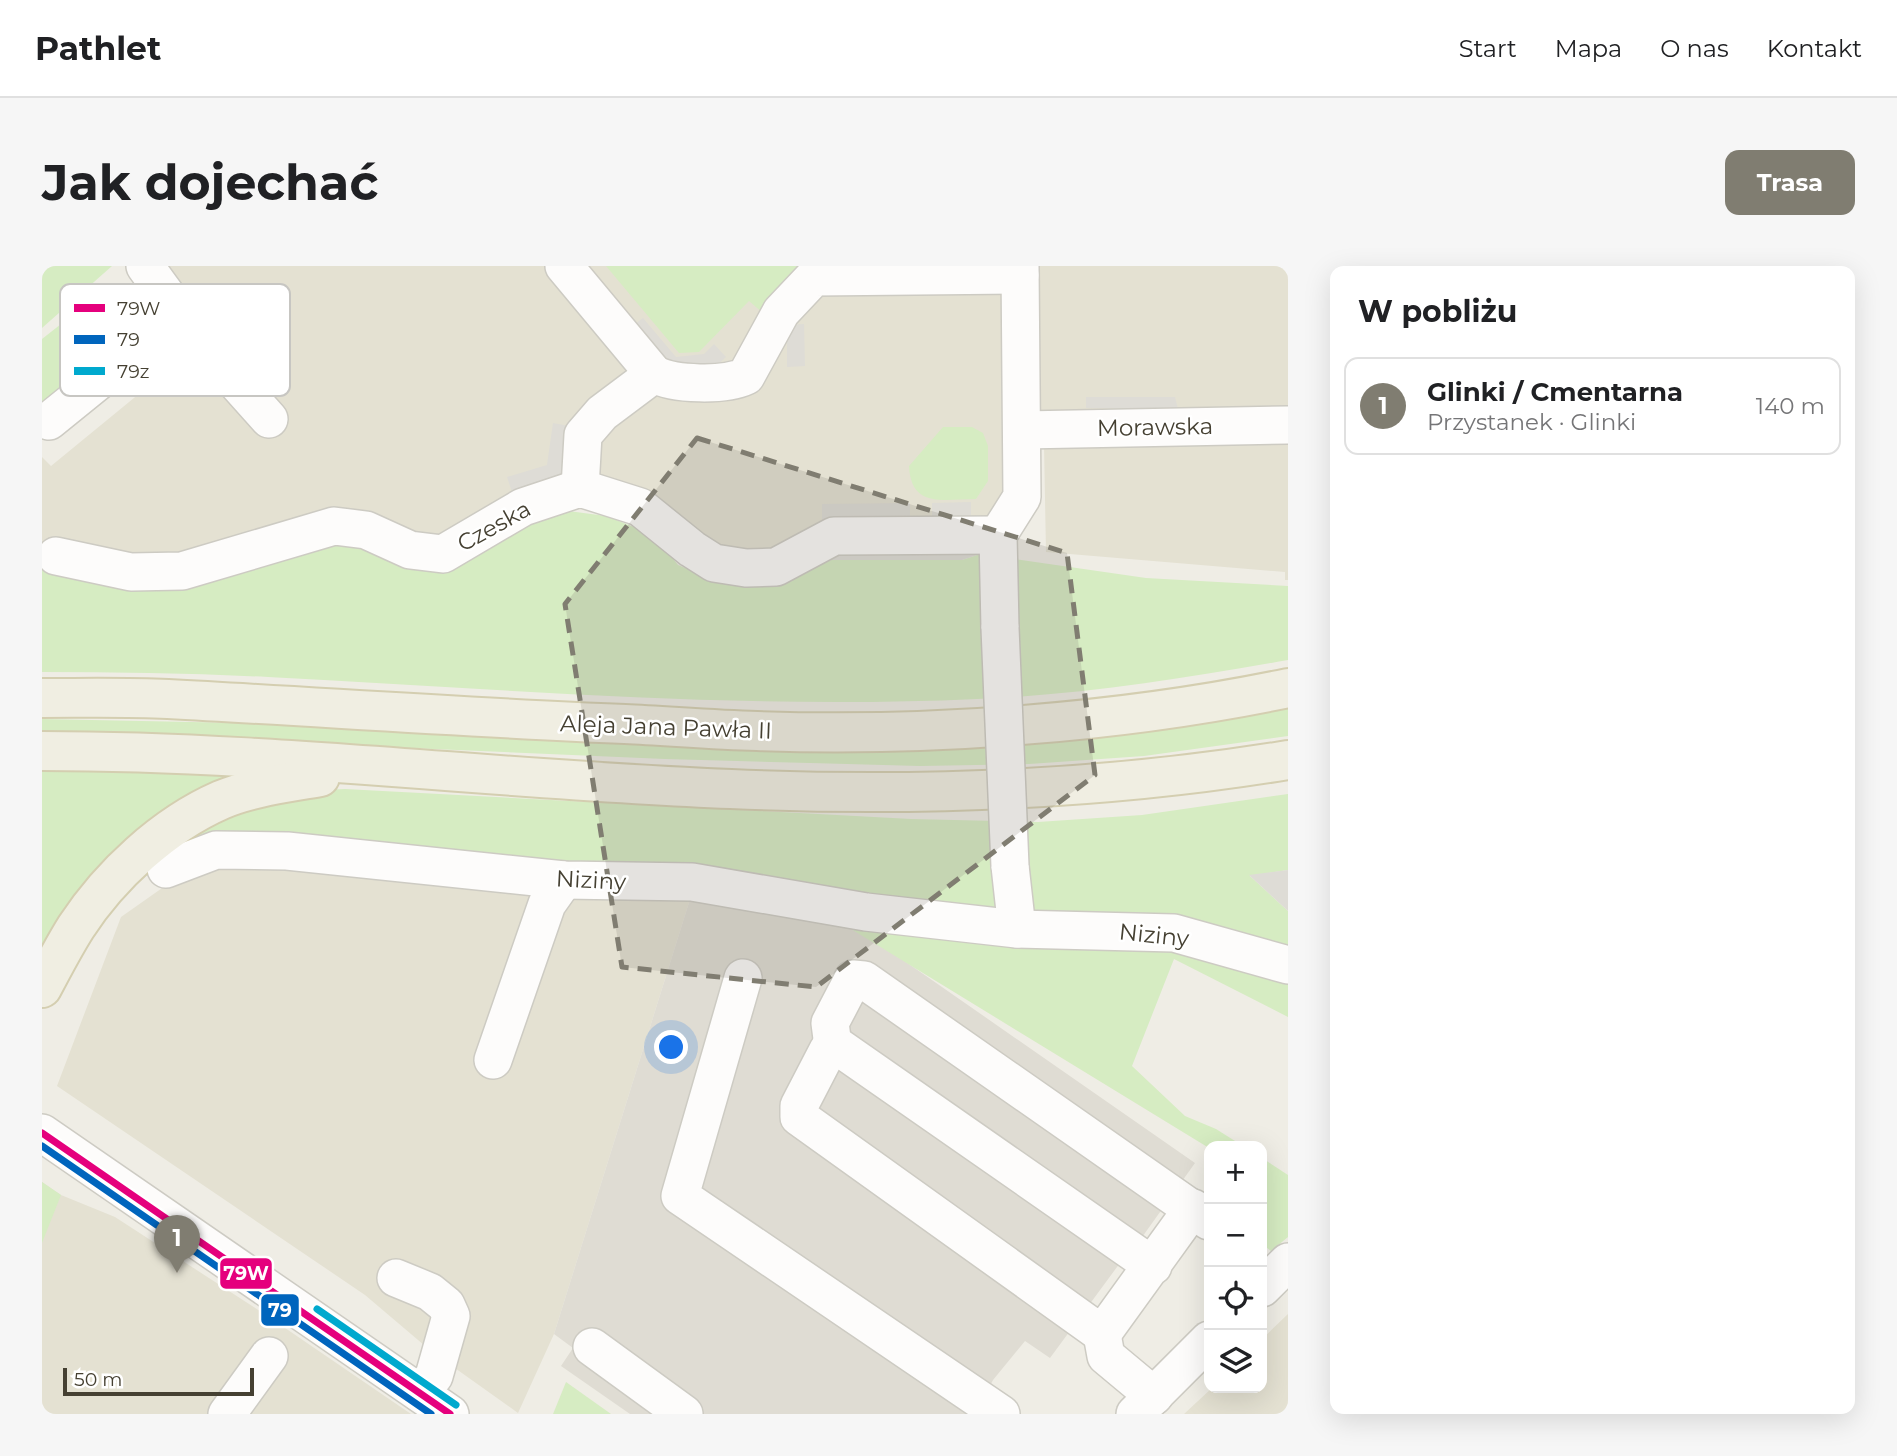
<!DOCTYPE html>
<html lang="pl">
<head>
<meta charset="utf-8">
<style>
  body { margin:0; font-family:Montserrat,sans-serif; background:#f6f6f6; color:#202124 }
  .controls { position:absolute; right:21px; bottom:21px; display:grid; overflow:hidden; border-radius:14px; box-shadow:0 7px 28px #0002 }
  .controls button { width:63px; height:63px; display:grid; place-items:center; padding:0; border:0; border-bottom:2px solid #e0e0e0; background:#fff; color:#202124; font:35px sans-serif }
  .scale { position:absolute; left:21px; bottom:18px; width:191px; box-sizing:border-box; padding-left:7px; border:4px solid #454032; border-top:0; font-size:19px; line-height:24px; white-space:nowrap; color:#454032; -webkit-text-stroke:5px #fff; paint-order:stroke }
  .you { position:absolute; left:630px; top:782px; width:24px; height:24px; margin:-18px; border:5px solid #fff; border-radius:50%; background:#1a73e8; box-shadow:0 0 0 10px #1a73e833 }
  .badge { display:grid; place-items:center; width:46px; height:46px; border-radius:50%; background:#807d71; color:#fff; font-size:23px; font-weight:700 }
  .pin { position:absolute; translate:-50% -58px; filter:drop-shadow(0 2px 4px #0008) }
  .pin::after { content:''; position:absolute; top:37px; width:24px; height:21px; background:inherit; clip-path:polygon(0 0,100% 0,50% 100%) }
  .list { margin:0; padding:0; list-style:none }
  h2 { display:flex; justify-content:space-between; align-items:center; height:91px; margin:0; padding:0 28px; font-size:30px }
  h2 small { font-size:23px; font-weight:400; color:#757577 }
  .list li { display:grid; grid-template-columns:46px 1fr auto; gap:21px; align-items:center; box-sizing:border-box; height:98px; margin:0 14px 14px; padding:0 14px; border:2px solid #e0e0e0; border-radius:14px }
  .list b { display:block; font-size:26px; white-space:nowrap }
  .list p { margin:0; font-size:23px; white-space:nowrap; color:#757577 }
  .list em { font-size:23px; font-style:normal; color:#757577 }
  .icon { flex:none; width:38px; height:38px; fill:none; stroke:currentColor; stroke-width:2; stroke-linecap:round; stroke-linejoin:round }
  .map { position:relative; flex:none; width:1246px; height:1148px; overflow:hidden; border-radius:14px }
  header { display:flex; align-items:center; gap:42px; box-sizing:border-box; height:98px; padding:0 35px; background:#fff; border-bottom:2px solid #e0e0e0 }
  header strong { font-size:33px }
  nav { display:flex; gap:38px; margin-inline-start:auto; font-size:24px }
  .intro { display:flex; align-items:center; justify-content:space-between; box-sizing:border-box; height:168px; padding:0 42px }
  h1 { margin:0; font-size:49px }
  .button { padding:18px 32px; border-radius:14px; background:#807d71; color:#fff; font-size:24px; font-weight:700 }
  main { display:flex; gap:42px; padding:0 42px }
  aside { flex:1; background:#fff; border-radius:14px; box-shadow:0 7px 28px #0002 }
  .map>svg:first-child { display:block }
</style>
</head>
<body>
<header>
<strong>Pathlet</strong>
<nav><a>Start</a><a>Mapa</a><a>O nas</a><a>Kontakt</a></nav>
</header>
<div class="intro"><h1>Jak dojechać</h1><a class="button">Trasa</a></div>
<main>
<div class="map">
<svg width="1246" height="1148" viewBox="0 0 1246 1148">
  <rect width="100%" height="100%" fill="#efede5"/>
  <!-- residential -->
  <g fill="#e4e1d2">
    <path d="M 103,0 L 1246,0 L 1246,159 L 981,164 L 956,269 L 704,302 L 568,231 L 401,288 L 140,305 L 0,288 L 0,191 L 9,200 L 159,77 Z"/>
    <path d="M 1246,175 L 1246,314 L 1243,314 L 1243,306 L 1004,286 L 1002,179 Z"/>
    <path d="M 190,601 L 649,630 L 512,1068 L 476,1147 L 389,1085 L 323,1029 L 15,820 L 79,651 L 133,613 Z"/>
    <path d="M 0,916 L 19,929 L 73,951 L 227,1051 L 369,1148 L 0,1148 Z"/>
    <path d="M 1246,1048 L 1246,1148 L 1142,1148 L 1170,1122 L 1220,1122 L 1220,1073 Z"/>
  </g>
  <!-- industrial -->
  <path fill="#dfdcd3" d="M 649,630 L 809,663 L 841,680 L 1153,897 L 1098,974 L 1075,1001 L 1008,1092 L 983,1075 L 951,1114 L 933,1148 L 588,1148 L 519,1100 L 531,1082 L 512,1068 Z"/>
  <!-- green -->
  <g fill="#d6ecc2">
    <path d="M 0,0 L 70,0 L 0,62 Z"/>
    <path d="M 564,0 L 764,0 L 721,47 L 707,35 L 657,86 L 637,87 Z"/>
    <path d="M 47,36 L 83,82 L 0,146 L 0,73 Z"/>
    <path d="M 901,161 L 930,161 L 941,167 L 946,180 L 946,215 L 934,233 C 902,233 869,243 867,200 Z"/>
    <path d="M 519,244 L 564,250 L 612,269 L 636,299 L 674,315 L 711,318 L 756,310 L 789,294 L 920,294 L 938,288 L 1104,312 L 1246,320 L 1246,394 C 1143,412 1039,429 935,433 C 698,444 462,423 226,411 C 151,407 75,406 0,406 L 0,296 L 63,309 L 286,267 L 362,289 L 468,262 Z"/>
    <path d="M 1246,441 L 1246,470 L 1102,490 L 987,498 L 878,500 L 623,493 L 344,481 L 227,474 L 0,469 L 0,453 L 199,457 L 505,475 L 666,481 L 993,477 L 1062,471 L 1189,452 Z"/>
    <path d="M 0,498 L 234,504 L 156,528 L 95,564 L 52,610 L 0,690 Z"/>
    <path d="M 303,523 L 869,553 L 996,556 L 1100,549 L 1246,528 L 1246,604 L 1208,610 L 1246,645 L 1246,751 L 1132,693 L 1090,800 L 1143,850 L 1174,863 L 1201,880 L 1167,880 L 1167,882 L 809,663 L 823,647 L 302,583 L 133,570 L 258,525 Z"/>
    <path d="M 1220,892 L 1246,909 L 1246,971 L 1229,985 L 1220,978 Z"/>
    <path d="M 0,916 L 19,929 L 0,977 Z"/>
    <path d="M 524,1116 L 569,1148 L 511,1148 Z"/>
  </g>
  <!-- parking -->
  <g fill="#dedcd6">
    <path d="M 601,52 L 634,91 L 662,88 L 672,78 L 684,91 L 669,105 L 628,108 L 588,62 Z"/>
    <path d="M 762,58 L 763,100 L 745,101 L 745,59 Z"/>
    <path d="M 1044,131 L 1133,131 L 1136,143 L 1044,142 Z"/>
    <path d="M 511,157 L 532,161 L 529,207 L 472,232 L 465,211 L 505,199 Z"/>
    <path d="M 929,236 L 929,256 L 890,256 L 890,237 Z"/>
    <path d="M 868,237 L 868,256 L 780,257 L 780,238 Z"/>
    <path d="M 937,276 L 938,288 L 920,294 L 789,294 L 788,278 Z"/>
    <path d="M 1246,604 L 1246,645 L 1207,609 Z"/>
  </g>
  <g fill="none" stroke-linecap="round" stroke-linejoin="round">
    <defs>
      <g id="minor">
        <path d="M 103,0 L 159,77 L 227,153"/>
        <path d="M 522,0 L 612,108"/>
        <path d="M 7,155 L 102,78 L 126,32"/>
        <path d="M 981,164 L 1246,159"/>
        <path d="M 538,222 L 541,169 L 560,147 L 612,108 C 632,119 683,120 704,110 L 739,46 L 772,11 L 978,9"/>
        <path d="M 14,290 L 89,306 L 140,305 L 292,260 L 324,264 L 368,284 L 401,288 L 481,241 L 538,222 L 598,241 L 650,283 L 672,297 L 704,302 L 734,301 L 792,270 L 956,269"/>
        <path d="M 958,362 L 956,269 L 980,231 L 978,0"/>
        <path d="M 968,600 L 975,663"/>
        <path d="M 124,603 L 174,584 L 245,585 L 522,614 L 650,616 L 824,646 L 975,663 L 1132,667 L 1246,699"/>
        <path d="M 701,712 L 638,930 L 959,1148"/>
        <path d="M 791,780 L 788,757 L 811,713 L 822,714 L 1167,955"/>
        <path d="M 451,794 L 505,638 L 522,614"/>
        <path d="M 0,867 L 408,1148"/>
        <path d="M 1111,1000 L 798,782 L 791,780 L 786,784 L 757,840 L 757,851 L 1060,1068 L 1151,942"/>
        <path d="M 354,1012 L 388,1026 L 404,1039 L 409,1050 L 392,1110 L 378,1127"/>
        <path d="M 1220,1022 L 1246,996"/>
        <path d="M 1060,1068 L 1064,1090 L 1112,1130"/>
        <path d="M 550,1081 L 642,1148"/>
        <path d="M 185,1148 L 227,1090"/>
        <path d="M 1093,1148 L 1167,1074"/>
      </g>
      <g id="major">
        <path d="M 0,432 C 42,432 84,431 126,433 C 278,441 431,452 583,458 C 627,460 671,464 715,465 C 887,471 1078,457 1246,422"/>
        <path d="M 0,485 C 230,485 459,514 689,523 C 873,531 1064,524 1246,494"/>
        <path d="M 0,722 C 11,701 22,680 34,661 C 68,609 122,559 179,534 C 210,521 245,517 278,511"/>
      </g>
    </defs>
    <!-- minor casing -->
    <use href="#minor" stroke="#cdcbc3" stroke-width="40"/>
    <!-- major casing -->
    <use href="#major" stroke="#d4ceb0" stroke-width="42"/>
    <!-- minor -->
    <use href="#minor" stroke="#fdfcfb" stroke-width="37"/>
    <!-- major -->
    <use href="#major" stroke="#f0eee2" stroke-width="38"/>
    <defs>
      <path id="minor-bridge" d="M 958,362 L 968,600"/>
    </defs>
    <!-- minor-bridge casing -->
    <use href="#minor-bridge" stroke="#cdcbc3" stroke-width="40" stroke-linecap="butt"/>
    <!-- minor-bridge -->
    <use href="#minor-bridge" stroke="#fdfcfb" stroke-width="37"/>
    <defs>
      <path id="bus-1" d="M 0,867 L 408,1148"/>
      <path id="bus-2" d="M 0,880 L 389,1148"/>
      <path id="bus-3" d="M 275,1043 L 414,1139"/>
    </defs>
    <!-- bus-1 casing -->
    <use href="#bus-1" stroke="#fff" stroke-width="12"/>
    <!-- bus-2 casing -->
    <use href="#bus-2" stroke="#fff" stroke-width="12"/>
    <!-- bus-3 casing -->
    <use href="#bus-3" stroke="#fff" stroke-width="12"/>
    <!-- bus-1 -->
    <use href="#bus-1" stroke="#e5007d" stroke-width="7"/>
    <!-- bus-2 -->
    <use href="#bus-2" stroke="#0065bd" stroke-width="7"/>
    <!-- bus-3 -->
    <use href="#bus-3" stroke="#00a9ce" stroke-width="7"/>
  </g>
  <!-- marked area -->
  <path fill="#807d71" fill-opacity="0.2" stroke="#807d71" stroke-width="5" stroke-dasharray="14 9" stroke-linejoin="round" d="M 655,172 L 1025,287 L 1053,509 L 774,721 L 580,701 L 523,338 Z"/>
  <g text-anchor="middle" stroke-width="5" stroke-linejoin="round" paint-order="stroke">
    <!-- street labels -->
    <g font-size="23" fill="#454032" stroke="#fff">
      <text transform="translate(1113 161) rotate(-1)" y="8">Morawska</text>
      <text transform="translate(452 260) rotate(-29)" y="8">Czeska</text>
      <text transform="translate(624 461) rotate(2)" y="8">Aleja Jana Pawła II</text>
      <text transform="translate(549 614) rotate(3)" y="8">Niziny</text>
      <text transform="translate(1112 669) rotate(6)" y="8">Niziny</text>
    </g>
  </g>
  <!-- legend -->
  <rect x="18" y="18" width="230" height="112" rx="10" fill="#fff" stroke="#c7c6c2" stroke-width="2"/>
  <rect x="32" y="38" width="31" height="8" fill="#e5007d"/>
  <rect x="32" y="69" width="31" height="9" fill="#0065bd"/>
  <rect x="32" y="101" width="31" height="8" fill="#00a9ce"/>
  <g font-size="19" fill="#454032">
    <text x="75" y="49">79W</text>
    <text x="75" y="80">79</text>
    <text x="75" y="112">79z</text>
  </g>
  <g stroke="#fff" stroke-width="2.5">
    <rect x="177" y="991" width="54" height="33" rx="7" fill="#e5007d"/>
    <rect x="218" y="1027" width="40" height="34" rx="7" fill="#0065bd"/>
  </g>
  <g font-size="19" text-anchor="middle" font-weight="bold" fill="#fff">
    <text x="204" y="1014">79W</text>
    <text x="238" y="1051">79</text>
  </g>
</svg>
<div class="controls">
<button>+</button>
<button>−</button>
<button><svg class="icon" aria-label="locate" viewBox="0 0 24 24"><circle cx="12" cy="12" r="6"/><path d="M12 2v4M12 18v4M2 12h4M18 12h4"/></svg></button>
<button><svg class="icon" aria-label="layers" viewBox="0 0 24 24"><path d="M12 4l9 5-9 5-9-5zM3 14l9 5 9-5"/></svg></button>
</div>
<div class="scale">50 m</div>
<div class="you"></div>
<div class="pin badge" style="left:135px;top:1007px">1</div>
</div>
<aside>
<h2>W pobliżu<small></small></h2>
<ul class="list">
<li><span class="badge">1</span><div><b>Glinki / Cmentarna</b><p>Przystanek · Glinki</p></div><em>140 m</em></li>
</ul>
</aside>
</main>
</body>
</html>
